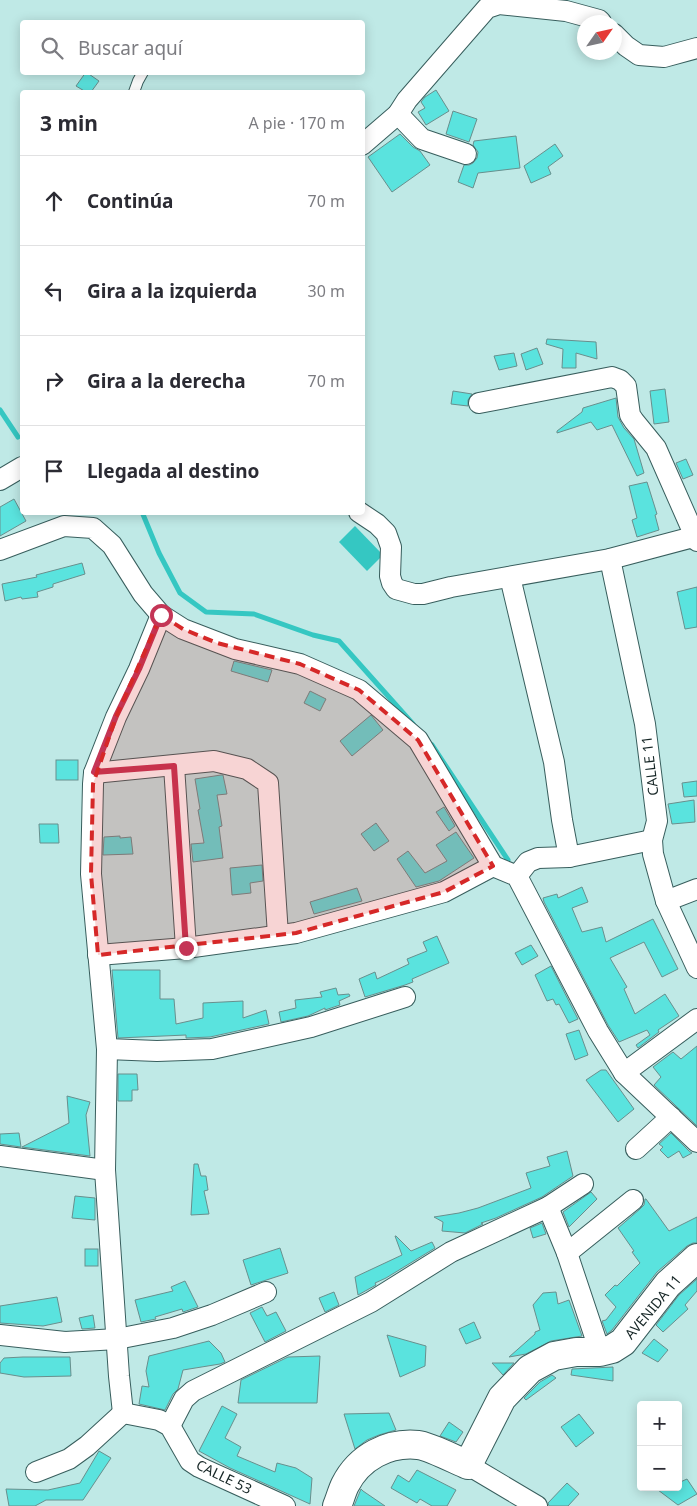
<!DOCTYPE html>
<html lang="es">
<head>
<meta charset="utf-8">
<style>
  body { margin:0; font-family:"Noto Sans",sans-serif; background:#f2f2f3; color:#2b2b33 }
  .controls { position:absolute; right:15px; bottom:15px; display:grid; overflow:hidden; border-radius:5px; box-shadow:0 2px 12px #0003 }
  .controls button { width:45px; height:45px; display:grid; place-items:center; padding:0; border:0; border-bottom:1px solid #e1e1e2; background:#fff; color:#2b2b33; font:25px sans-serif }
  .compass { position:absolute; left:577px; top:15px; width:45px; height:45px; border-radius:50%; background:#fff; box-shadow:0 2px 12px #0003; rotate:56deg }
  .stop { position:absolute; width:15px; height:15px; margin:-11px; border:4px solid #c43556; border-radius:50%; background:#fff }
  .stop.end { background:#c43556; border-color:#fff; box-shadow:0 1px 5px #0008 }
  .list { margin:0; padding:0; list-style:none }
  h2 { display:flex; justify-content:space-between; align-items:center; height:65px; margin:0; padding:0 20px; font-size:21px }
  h2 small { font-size:16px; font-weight:400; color:#7c7c81 }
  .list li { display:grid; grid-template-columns:32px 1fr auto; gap:15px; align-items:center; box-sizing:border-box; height:90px; padding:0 20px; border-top:1px solid #e1e1e2 }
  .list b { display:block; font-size:19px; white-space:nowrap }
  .list em { font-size:16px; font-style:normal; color:#7c7c81 }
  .icon { flex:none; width:28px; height:28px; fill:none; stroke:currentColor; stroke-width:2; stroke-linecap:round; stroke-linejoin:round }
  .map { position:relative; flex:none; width:697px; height:1506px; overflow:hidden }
  .search { position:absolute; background:#fff; box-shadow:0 2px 12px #0003; left:20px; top:20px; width:345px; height:55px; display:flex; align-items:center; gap:12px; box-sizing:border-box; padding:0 18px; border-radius:5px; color:#7c7c81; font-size:19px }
  .panel { position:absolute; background:#fff; box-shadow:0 2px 12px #0003; left:20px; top:90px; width:345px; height:425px; border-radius:5px }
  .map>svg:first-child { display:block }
</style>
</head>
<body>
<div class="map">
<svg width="697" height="1506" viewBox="0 0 697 1506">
  <rect width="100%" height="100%" fill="#bfe9e6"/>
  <!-- water -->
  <path fill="#35c7c2" d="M 355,526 L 383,555 L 367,571 L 339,542 Z"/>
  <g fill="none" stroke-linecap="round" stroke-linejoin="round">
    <!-- stream -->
    <g stroke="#35c7c2" stroke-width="5">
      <path d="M 0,410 L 18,437"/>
      <path d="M 142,512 L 159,553 L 180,593 L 206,612 L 254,614 L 313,635 L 339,641 L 413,724"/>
      <path d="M 432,745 L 508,860"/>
    </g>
  </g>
  <!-- building -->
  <g fill="#5ae3de" stroke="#688f8d">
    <path d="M 86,72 L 99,81 L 91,92 L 86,92 L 76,86 Z"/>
    <path d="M 436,90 L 449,111 L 426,125 L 418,112 L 425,108 L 421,102 L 425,97 Z"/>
    <path d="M 453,111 L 477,119 L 469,142 L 446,134 Z"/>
    <path d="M 400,134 L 413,147 L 420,151 L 430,165 L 392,192 L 368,157 Z"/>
    <path d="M 516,136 L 520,168 L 478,173 L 473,188 L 458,182 L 464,165 L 469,165 L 473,163 L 477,158 L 478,152 L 473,145 L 474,141 Z"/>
    <path d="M 555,144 L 563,156 L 548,167 L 551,174 L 531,183 L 524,166 Z"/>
    <path d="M 547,339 L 596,342 L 597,359 L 576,353 L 576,368 L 562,368 L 563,349 L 546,344 Z"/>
    <path d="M 537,348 L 543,364 L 526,370 L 521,354 Z"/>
    <path d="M 514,353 L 517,366 L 499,370 L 494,356 Z"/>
    <path d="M 665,389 L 669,422 L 654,424 L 650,391 Z"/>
    <path d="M 453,391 L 472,394 L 468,400 L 468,406 L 451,404 Z"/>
    <path d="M 616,398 L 618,417 L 624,428 L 634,439 L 644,473 L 637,476 L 612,425 L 597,430 L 591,422 L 557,433 L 557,431 L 582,412 L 583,408 Z"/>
    <path d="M 686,459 L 693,475 L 683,479 L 676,463 Z"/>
    <path d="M 647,482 L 657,514 L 655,515 L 659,530 L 637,537 L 632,520 L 637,518 L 629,486 Z"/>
    <path d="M 14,499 L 26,521 L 0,536 L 0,507 Z"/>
    <path d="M 82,563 L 85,574 L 53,584 L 53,587 L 37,592 L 38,597 L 22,599 L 21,597 L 5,601 L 2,584 L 37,577 L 36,575 Z"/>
    <path d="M 697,587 L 697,627 L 685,629 L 677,592 Z"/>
    <path d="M 234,661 L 272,670 L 268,682 L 231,671 Z"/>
    <path d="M 310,691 L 326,699 L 320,711 L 304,703 Z"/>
    <path d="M 371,715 L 383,730 L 352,756 L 340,741 Z"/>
    <rect x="56" y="760" width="22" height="20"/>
    <path d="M 221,775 L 223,775 L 227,794 L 217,795 L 222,826 L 219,827 L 223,858 L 193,862 L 191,844 L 204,843 L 198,810 L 200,809 L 195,779 Z"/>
    <path d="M 697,781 L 697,796 L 684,797 L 682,783 Z"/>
    <path d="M 694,800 L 695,822 L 672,824 L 668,804 Z"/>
    <path d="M 444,807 L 455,826 L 449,831 L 436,812 Z"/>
    <path d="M 376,823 L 389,841 L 374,851 L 361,834 Z"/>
    <path d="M 39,824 L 58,824 L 59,843 L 40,843 Z"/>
    <path d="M 456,832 L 474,858 L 439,881 L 416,887 L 397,859 L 408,851 L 425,873 L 447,861 L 436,845 Z"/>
    <path d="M 120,836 L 120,838 L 131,837 L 133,854 L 103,855 L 104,837 Z"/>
    <path d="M 262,865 L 263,881 L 250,883 L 251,893 L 232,895 L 230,868 Z"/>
    <path d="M 582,887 L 588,902 L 572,908 L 582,932 L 602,927 L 606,942 L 653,919 L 678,969 L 662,977 L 644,942 L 610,958 L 627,987 L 624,989 L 635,1014 L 665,994 L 679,1016 L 658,1030 L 659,1032 L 638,1048 L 636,1045 L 650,1035 L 647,1030 L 619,1042 L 608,1025 L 544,902 L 543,898 L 557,894 L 558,898 Z"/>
    <path d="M 357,888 L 362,901 L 314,914 L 310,902 Z"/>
    <path d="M 437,936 L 449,963 L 412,979 L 413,982 L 405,985 L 365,997 L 359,979 L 375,972 L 377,979 L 409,964 L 407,959 L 427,951 L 423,942 Z"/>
    <path d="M 531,945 L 538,956 L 522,965 L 515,953 Z"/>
    <path d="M 551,966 L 578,1019 L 569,1023 L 559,1004 L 556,1005 L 553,999 L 547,1001 L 535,975 Z"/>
    <path d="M 112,970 L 160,970 L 160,999 L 174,999 L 176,1024 L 203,1018 L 203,1003 L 243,1001 L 243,1018 L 266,1010 L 269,1024 L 210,1037 L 186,1038 L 186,1035 L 118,1038 Z"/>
    <path d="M 336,988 L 338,995 L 349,994 L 350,996 L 339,1001 L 340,1005 L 325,1010 L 325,1008 L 308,1016 L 281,1022 L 279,1012 L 296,1008 L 295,1000 L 322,997 L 320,992 Z"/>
    <path d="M 579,1030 L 588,1055 L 575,1060 L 566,1034 Z"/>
    <path d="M 697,1046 L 697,1126 L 654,1085 L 661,1077 L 653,1067 L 673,1052 L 681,1059 Z"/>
    <path d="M 601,1070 L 606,1070 L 634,1109 L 618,1122 L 586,1080 Z"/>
    <path d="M 118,1074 L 137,1074 L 138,1090 L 132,1090 L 132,1101 L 118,1101 Z"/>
    <path d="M 67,1096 L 90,1102 L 86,1115 L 90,1156 L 22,1147 L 69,1123 Z"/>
    <path d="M 19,1133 L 21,1147 L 0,1144 L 0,1134 Z"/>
    <path d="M 671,1133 L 689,1151 L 692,1153 L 683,1158 L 679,1151 L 668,1158 L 660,1150 L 663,1147 L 659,1144 Z"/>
    <path d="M 567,1151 L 573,1176 L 542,1197 L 496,1218 L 481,1223 L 483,1224 L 465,1233 L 442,1231 L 443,1222 L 434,1217 L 459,1213 L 478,1208 L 531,1188 L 526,1173 L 550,1166 L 547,1157 Z"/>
    <path d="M 194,1164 L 198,1164 L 201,1176 L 206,1176 L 208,1190 L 204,1191 L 209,1214 L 191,1215 Z"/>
    <path d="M 591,1192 L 597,1199 L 569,1227 L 563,1212 Z"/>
    <path d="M 75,1196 L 95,1198 L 95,1220 L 72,1218 Z"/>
    <path d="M 645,1199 L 646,1199 L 669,1231 L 697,1217 L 697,1243 L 693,1243 L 687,1246 L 657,1272 L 612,1330 L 607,1334 L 602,1321 L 606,1320 L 616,1307 L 605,1295 L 615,1285 L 617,1286 L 640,1263 L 632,1252 L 634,1251 L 618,1228 L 640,1209 L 644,1205 Z"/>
    <path d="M 542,1223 L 546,1234 L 533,1238 L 530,1228 Z"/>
    <path d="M 395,1236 L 396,1236 L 411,1251 L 432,1242 L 435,1248 L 386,1278 L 375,1283 L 376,1285 L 358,1295 L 355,1277 L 402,1255 Z"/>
    <path d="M 280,1248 L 288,1273 L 251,1285 L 243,1260 Z"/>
    <rect x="85" y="1249" width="13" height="17"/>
    <path d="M 697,1279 L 697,1291 L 685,1305 L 688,1309 L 663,1332 L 656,1325 L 679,1295 Z"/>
    <path d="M 185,1281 L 198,1307 L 183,1312 L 182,1309 L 155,1317 L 156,1319 L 141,1322 L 135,1300 L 173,1291 L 171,1287 Z"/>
    <path d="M 334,1292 L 339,1305 L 325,1312 L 319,1298 Z"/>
    <path d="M 556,1292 L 558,1304 L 569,1300 L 582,1336 L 551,1341 L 526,1354 L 509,1357 L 535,1334 L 535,1332 L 540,1330 L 533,1305 L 543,1293 Z"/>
    <path d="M 57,1297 L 62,1322 L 43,1326 L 0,1323 L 0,1306 Z"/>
    <path d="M 262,1307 L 267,1316 L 276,1312 L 286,1331 L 265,1342 L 250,1313 Z"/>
    <path d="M 93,1315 L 95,1328 L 82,1329 L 79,1318 Z"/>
    <path d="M 474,1322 L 481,1338 L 466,1344 L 459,1329 Z"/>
    <path d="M 387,1335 L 426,1346 L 425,1366 L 400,1377 Z"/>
    <path d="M 654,1339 L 668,1350 L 658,1362 L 642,1353 Z"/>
    <path d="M 209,1341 L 221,1353 L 225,1362 L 220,1364 L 183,1370 L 178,1389 L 173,1394 L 165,1410 L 139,1404 L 142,1386 L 149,1387 L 146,1371 L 149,1356 Z"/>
    <path d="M 320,1356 L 317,1403 L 238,1403 L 241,1380 L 288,1357 Z"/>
    <path d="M 23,1357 L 70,1357 L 71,1376 L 24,1377 L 0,1373 L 0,1363 L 4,1358 Z"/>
    <path d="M 492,1363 L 514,1363 L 503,1375 Z"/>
    <path d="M 613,1367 L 613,1381 L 571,1375 L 572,1369 Z"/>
    <path d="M 552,1375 L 556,1378 L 526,1400 L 524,1398 L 540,1382 Z"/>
    <path d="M 222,1406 L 237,1414 L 225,1438 L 241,1447 L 237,1456 L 275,1472 L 277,1463 L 296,1468 L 312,1478 L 310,1504 L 230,1468 L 199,1451 Z"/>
    <path d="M 389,1413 L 396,1430 L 379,1435 L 367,1440 L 355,1449 L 344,1414 Z"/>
    <path d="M 579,1414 L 594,1433 L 576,1447 L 561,1427 Z"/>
    <path d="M 449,1422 L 463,1432 L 456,1442 L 440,1436 Z"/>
    <path d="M 99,1451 L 111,1458 L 83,1500 L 46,1500 L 35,1506 L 9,1506 L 6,1489 L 48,1490 L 80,1483 Z"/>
    <path d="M 417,1470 L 456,1490 L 447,1506 L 432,1506 L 420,1499 L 417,1503 L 391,1488 L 398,1475 L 409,1482 Z"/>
    <path d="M 687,1479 L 697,1494 L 678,1505 L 654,1487 L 678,1487 L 678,1483 Z"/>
    <path d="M 567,1483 L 579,1494 L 568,1506 L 549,1506 L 548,1503 Z"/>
    <path d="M 361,1489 L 363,1491 L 385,1506 L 354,1506 Z"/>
  </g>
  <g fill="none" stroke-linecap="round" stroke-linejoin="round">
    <defs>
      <path id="lane" d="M 134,92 L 138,81 L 143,72"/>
      <g id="street">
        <path d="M 614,34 L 626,46 L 639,55 L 664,57 L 697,48"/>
        <path d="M 398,114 L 422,139 L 466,154"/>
        <path d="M 362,145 L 398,114 L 407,100 L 487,8 L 499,4 L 566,11 L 599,20 L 601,22"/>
        <path d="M 479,403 L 612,377 L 620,380 L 626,386 L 630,415 L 634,421 L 656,448 L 697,541"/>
        <path d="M 0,480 L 22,467"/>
        <path d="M 359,512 L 377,524 L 386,533 L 391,547 L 390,576 L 392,583 L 396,589 L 414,594 L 423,594 L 451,587 L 610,559 L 697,536"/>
        <path d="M 0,550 L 64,526 L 93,528 L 112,545 L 143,594 L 161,615 L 183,629 L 235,649 L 300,664 L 359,690 L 418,740 L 493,866 L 517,876 L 598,1031 L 624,1073 L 697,1142"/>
        <path d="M 610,559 L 645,724 L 657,821 L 652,840 L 653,854 L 666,901 L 697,968"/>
        <path d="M 510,577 L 554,762 L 562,820 L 569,857"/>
        <path d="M 174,766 L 186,948"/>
        <path d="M 94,773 L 214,761 L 247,769 L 268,783 L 278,935"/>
        <path d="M 517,876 L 528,862 L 538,858 L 569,857 L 652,840"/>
        <path d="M 666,901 L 697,889"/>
        <path d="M 98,955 L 186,948 L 296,933 L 444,892 L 493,866"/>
        <path d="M 107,1049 L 157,1051 L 212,1049 L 311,1027 L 405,997"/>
        <path d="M 624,1073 L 697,1019"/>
        <path d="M 636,1149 L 671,1117"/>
        <path d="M 0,1156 L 105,1170"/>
        <path d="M 548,1207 L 567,1253 L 600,1352"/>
        <path d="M 567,1253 L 633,1200"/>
        <path d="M 0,1335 L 65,1342 L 117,1339 L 173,1328 L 212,1315 L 266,1292"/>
        <path d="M 123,1413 L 119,1376 L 105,1170 L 107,1049 L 91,874 L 93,784 L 94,773 L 116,717 L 139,669 L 161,615"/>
        <path d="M 123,1413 L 159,1420 L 170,1426 L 190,1461 L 199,1467 L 285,1506"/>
        <path d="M 170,1426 L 184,1399 L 193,1391 L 371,1302 L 451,1252 L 548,1207 L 583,1184"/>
        <path d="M 468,1465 L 537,1506"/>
        <path d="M 36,1472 L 69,1459 L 87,1446 L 123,1413"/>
      </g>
      <path id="secondary" d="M 337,1506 C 340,1499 342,1491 345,1485 C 359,1457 388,1442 418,1445 C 429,1446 456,1460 468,1465 L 502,1398 L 530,1369 L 554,1356 L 576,1352 L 600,1352 L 612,1349 L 623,1342 L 668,1284 L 697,1258"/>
    </defs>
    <!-- lane casing -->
    <use href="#lane" stroke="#385e5d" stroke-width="12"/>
    <!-- street casing -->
    <use href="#street" stroke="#385e5d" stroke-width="22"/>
    <!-- secondary casing -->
    <use href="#secondary" stroke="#385e5d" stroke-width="30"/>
    <!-- lane -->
    <use href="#lane" stroke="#fff" stroke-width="10"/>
    <!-- street -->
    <use href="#street" stroke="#fff" stroke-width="20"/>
    <!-- secondary -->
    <use href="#secondary" stroke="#fff" stroke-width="28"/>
  </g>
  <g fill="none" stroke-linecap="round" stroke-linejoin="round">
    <!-- route -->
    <path stroke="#c43556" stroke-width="6" d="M 161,615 L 139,669 L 116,716 L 94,772 L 174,766 L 186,948"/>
  </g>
  <!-- marked area -->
  <path fill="#d62828" fill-opacity="0.2" stroke="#d62828" stroke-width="4" stroke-dasharray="10 6" stroke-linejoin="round" d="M 161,615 L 183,629 L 217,643 L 300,664 L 359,690 L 418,740 L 493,866 L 444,892 L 296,933 L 98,955 L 91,874 L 93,784 L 116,717 Z"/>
  <g text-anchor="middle" stroke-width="5" stroke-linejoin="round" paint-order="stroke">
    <!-- street labels -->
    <g font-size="14" fill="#162626" stroke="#fff">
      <text transform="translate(650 766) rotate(-97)" y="5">CALLE 11</text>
      <text transform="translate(653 1307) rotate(-50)" y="5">AVENIDA 11</text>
      <text transform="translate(224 1477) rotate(26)" y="5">CALLE 53</text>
    </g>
  </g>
</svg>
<div class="controls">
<button>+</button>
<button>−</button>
</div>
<svg class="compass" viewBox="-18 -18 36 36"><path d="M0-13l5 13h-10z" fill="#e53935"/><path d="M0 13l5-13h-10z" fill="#7c7c81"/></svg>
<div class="stop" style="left:161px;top:615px"></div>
<div class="stop end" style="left:186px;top:948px"></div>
<div class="search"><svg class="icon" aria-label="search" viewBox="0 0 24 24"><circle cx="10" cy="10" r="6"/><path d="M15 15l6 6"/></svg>Buscar aquí</div>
<section class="panel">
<h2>3 min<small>A pie · 170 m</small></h2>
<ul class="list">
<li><svg class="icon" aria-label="ahead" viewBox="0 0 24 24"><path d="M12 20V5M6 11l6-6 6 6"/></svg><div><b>Continúa</b></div><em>70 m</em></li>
<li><svg class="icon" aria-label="left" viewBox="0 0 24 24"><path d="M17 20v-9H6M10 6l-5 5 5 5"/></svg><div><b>Gira a la izquierda</b></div><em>30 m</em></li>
<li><svg class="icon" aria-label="right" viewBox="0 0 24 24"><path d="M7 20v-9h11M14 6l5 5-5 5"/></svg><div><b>Gira a la derecha</b></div><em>70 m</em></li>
<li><svg class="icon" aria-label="arrive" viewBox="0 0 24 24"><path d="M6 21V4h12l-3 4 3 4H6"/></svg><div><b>Llegada al destino</b></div></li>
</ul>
</section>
</div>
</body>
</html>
